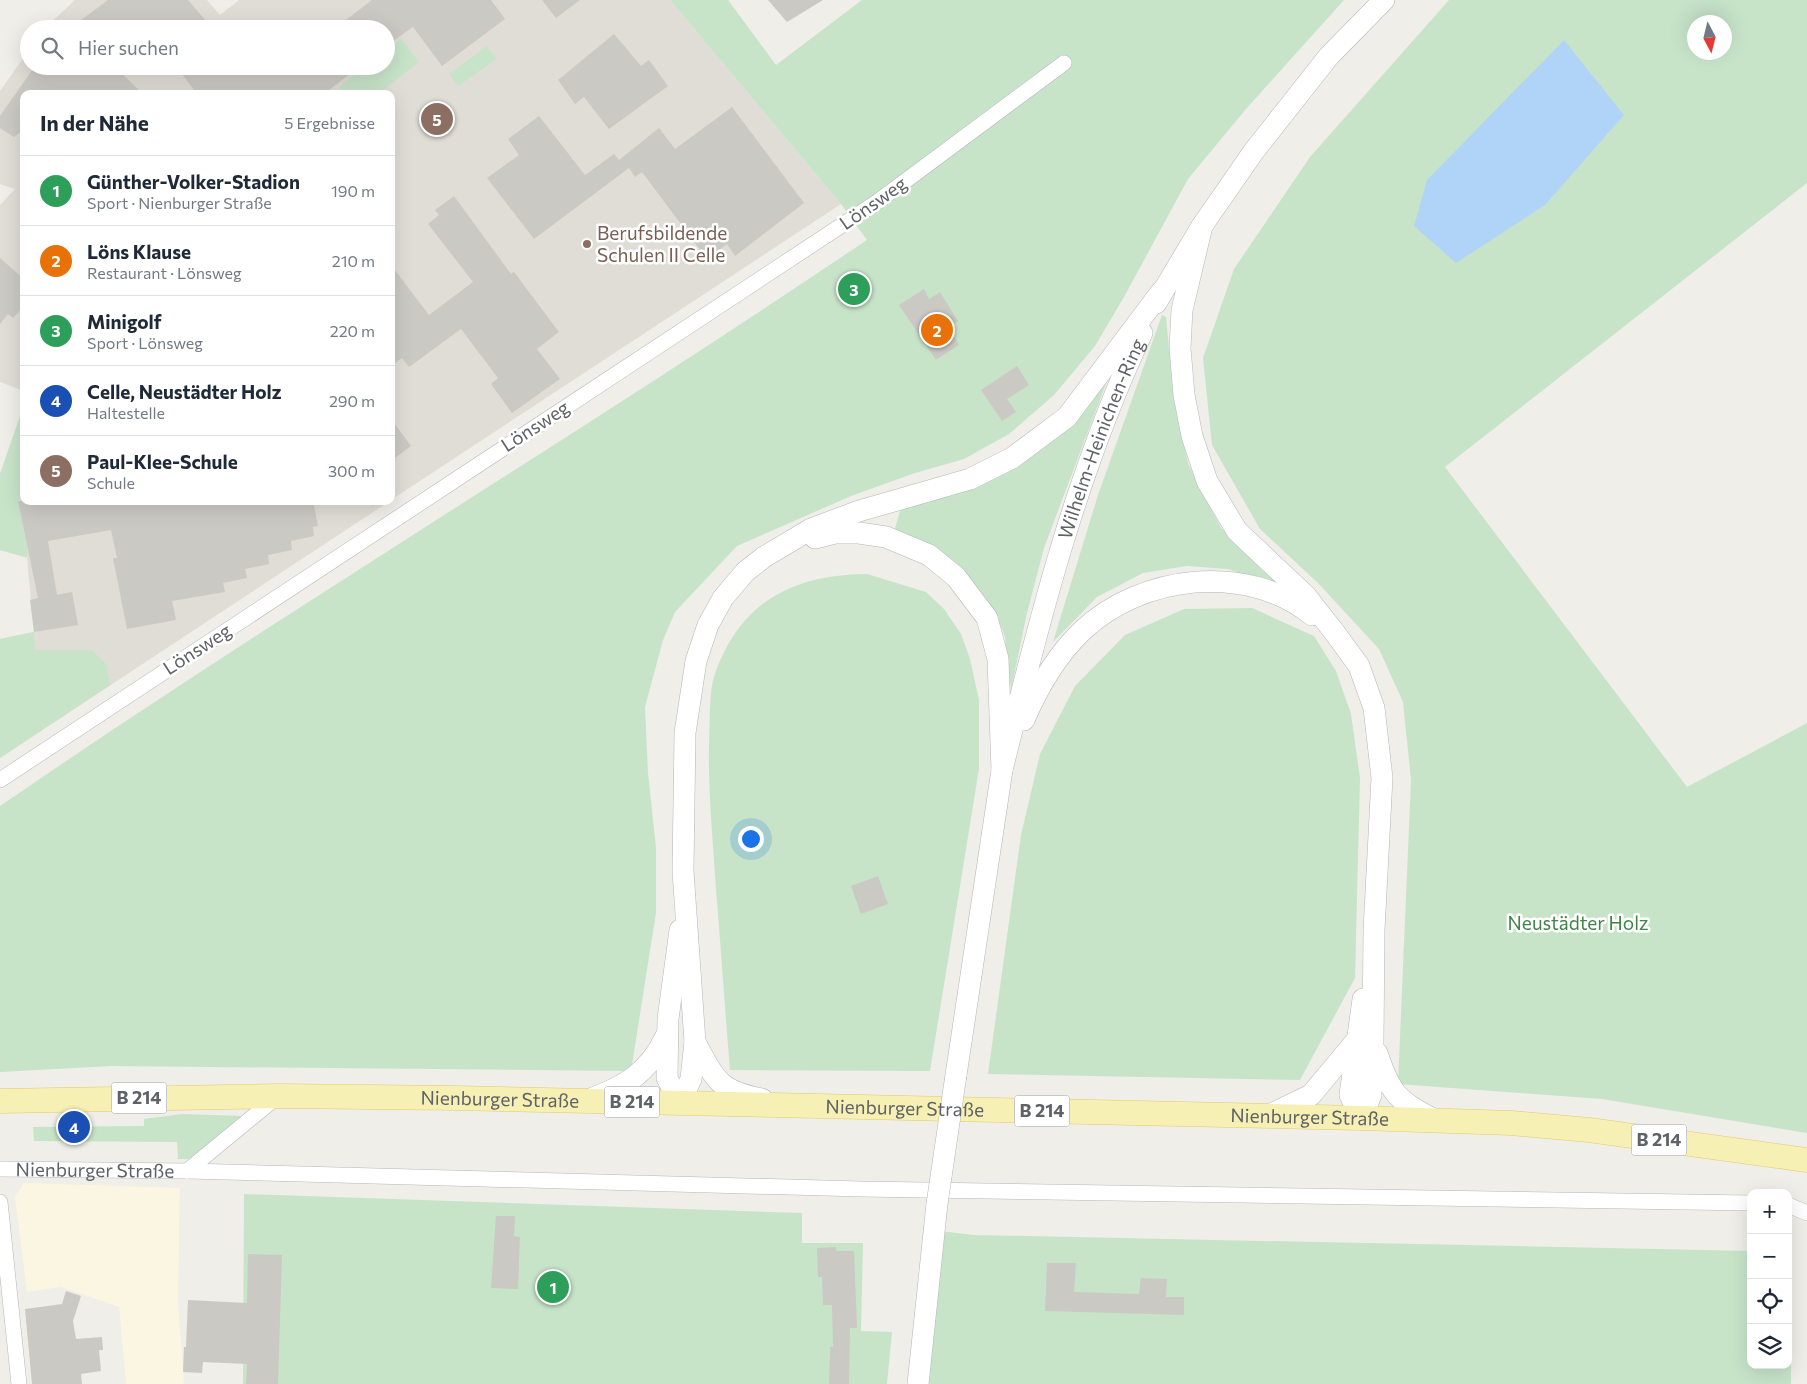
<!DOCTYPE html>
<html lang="de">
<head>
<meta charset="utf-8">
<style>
  body { margin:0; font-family:Commissioner,sans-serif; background:#f6f6f7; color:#1f2937 }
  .controls { position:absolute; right:15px; bottom:15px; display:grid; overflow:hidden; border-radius:10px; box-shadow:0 5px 20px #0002 }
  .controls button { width:45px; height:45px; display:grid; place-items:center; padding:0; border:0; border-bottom:1px solid #e0e1e3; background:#fff; color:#1f2937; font:25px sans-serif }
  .compass { position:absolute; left:1687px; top:15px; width:45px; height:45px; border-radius:50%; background:#fff; box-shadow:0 5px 20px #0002; rotate:173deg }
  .you { position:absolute; left:750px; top:838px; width:18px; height:18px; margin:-12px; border:4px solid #fff; border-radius:50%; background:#1a73e8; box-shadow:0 0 0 8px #1a73e833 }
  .badge { display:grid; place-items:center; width:32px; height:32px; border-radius:50%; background:#d93025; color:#fff; font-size:16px; font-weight:700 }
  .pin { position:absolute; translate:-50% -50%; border:2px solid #fff; box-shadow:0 1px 5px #0006 }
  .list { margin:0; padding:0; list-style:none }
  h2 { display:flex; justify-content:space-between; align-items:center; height:65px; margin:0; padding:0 20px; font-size:21px }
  h2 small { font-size:16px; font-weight:400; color:#747a83 }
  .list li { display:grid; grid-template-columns:32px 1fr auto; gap:15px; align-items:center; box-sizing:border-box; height:70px; padding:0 20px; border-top:1px solid #e0e1e3 }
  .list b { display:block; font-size:19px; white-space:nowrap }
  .list p { margin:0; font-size:16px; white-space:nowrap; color:#747a83 }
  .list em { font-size:16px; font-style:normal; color:#747a83 }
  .icon { flex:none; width:28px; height:28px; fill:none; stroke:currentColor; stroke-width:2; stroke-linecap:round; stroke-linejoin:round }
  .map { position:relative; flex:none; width:1807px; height:1384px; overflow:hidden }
  .search { position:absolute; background:#fff; box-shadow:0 5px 20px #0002; left:20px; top:20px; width:375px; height:55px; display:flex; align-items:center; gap:12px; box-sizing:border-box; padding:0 18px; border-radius:28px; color:#747a83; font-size:19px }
  .panel { position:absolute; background:#fff; box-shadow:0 5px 20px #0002; left:20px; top:90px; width:375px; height:415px; border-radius:10px }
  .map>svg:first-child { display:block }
</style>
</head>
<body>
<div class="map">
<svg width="1807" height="1384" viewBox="0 0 1807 1384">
  <rect width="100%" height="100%" fill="#efeee8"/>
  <!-- commercial -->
  <path fill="#fbf6e1" d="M 24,1183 L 180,1188 L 178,1301 L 184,1384 L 126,1384 L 119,1307 L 61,1287 L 27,1292 L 15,1196 Z"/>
  <!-- education -->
  <g fill="#dfddd6">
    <path d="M 75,0 L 207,0 L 220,15 L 239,0 L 670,0 L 841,204 L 391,500 L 391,94 L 24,94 L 24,391 L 0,382 L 0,205 L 15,189 L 0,184 L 0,91 L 29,50 L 29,66 L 386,66 L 386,29 L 44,29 Z"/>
    <path d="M 24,405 L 24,501 L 390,501 L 0,758 L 0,639 L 34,632 L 27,558 L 0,550 L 0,474 Z"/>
  </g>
  <!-- green -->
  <g fill="#c7e4c9" fill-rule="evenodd">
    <path d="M 670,0 L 728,0 L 776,65 L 862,0 L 1344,0 L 1246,109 L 1188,179 L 1124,297 L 1095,346 L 1054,395 L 1009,434 L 964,459 L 915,473 L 851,496 L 737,546 L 675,612 L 663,640 L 645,707 L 648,773 L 656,848 L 656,913 L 631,1071 L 112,1066 L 0,1072 L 0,806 C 284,611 581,433 867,240 L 841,204 Z"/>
    <path d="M 1449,0 L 1807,0 L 1807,183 L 1445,467 L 1687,787 L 1807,723 L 1807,1133 L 1602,1099 L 1398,1084 L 1411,780 L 1403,702 L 1379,649 L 1318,583 L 1260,529 L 1212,445 L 1203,358 L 1234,269 L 1310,157 ZM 1694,22 L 1724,22 L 1724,52 L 1694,52 Z"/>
    <path d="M 401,39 L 419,62 L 378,94 L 345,94 L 339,87 L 366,66 L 386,66 L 386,51 Z"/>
    <path d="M 487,46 L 496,59 L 458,86 L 449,74 Z"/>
    <path d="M 1162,315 L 1166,317 L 1174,401 L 1188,463 L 1221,528 L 1284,589 L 1228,569 L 1187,566 L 1143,573 L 1097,597 L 1053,642 L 1098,495 Z"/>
    <path d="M 1107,381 L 1044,548 L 1027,613 L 1011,690 L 1005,637 L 996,613 L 978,589 L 960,569 L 894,532 L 901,508 L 946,495 Z"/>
    <path d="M 24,405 L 24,498 L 18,499 L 27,547 L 27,557 L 0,550 L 0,474 Z"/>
    <path d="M 867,574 L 926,592 L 944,609 L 961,634 L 970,659 L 979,700 L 979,769 L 930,1071 L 730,1070 C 725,1010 721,949 716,889 C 713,841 708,793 709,745 C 710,728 709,692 714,677 C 739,602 792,575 867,574 Z"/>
    <path d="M 1252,608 L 1314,636 L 1336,671 L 1351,714 L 1360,778 L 1355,978 L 1300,1080 L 988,1074 L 1021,835 L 1040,754 L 1075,686 L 1125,635 L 1184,609 Z"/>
    <path d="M 34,632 L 35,650 L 92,650 L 106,664 L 110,685 L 0,758 L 0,639 Z"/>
    <path d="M 182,1114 L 243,1116 L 189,1159 L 178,1159 L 177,1142 L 34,1141 L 33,1127 L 144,1126 L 144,1119 Z"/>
    <path d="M 244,1194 L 802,1213 L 802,1243 L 863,1243 L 861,1331 L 892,1332 L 887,1384 L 243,1384 Z"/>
    <path d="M 940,1231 L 974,1235 L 1751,1251 L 1751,1365 L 1788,1365 L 1788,1252 L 1791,1252 L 1791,1384 L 927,1384 Z"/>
  </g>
  <!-- water -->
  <path fill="#b0d4f7" d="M 1564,40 L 1624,115 L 1545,205 L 1456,263 L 1414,226 L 1427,180 Z"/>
  <!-- building -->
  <g fill="#cbc9c4">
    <path d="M 108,0 L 188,0 L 213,29 L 69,29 Z"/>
    <path d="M 372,0 L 491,0 L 505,19 L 442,66 L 413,27 L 386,46 L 386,29 L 334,29 Z"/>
    <path d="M 542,0 L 580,0 L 556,18 Z"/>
    <path d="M 768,0 L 823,0 L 787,22 Z"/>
    <path d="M 614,34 L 641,66 L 649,60 L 668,86 L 609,129 L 584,97 L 575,104 L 558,80 Z"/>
    <path d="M 35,66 L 114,66 L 143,94 L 24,94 L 24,130 L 14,137 L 0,128 L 0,116 Z"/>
    <path d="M 176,66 L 360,66 L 324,94 L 197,94 Z"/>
    <path d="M 732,107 L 804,203 L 735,256 L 727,244 L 707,259 L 642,172 L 635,177 L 629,168 L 534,239 L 487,178 L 519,155 L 508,139 L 539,116 L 585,175 L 614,154 L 619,160 L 659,128 L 675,149 Z"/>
    <path d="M 454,196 L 511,274 L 514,272 L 559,332 L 537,349 L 560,379 L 512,413 L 491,384 L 498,378 L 461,329 L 409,367 L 402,358 L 391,366 L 391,265 L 429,315 L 473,282 L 428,224 L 439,215 L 435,210 Z"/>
    <path d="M 0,258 L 24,279 L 24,306 L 13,318 L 8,314 L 0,324 Z"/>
    <path d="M 924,289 L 929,299 L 940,292 L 958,321 L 948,327 L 959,345 L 936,360 L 899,305 Z"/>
    <path d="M 1017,366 L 1029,385 L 1007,399 L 1016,412 L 1002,421 L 981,390 Z"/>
    <path d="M 391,419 L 411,446 L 391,461 Z"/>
    <path d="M 18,501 L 313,501 L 318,526 L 313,527 L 314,536 L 291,541 L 292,550 L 268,555 L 269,564 L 245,569 L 247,578 L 223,583 L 225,592 L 172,601 L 176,620 L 127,629 L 113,558 L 117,558 L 111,530 L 48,541 L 57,595 L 72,592 L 78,625 L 34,632 L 30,600 L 38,598 Z"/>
    <path d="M 878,876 L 888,904 L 861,914 L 851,886 Z"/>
    <path d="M 496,1216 L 515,1216 L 514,1236 L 520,1237 L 518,1289 L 491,1288 Z"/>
    <path d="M 836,1247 L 836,1251 L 854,1251 L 857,1328 L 850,1328 L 849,1384 L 829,1384 L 830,1347 L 833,1347 L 832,1305 L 823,1305 L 822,1277 L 818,1277 L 817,1248 Z"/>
    <path d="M 248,1254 L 282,1255 L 278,1384 L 246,1384 L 247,1364 L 203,1362 L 202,1373 L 183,1372 L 184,1347 L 186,1347 L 188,1300 L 247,1303 Z"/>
    <path d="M 1047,1263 L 1076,1263 L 1074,1292 L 1139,1294 L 1141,1278 L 1167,1279 L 1166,1297 L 1184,1297 L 1184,1315 L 1045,1311 Z"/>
    <path d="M 66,1291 L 81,1296 L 73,1321 L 76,1339 L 102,1337 L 103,1350 L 99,1350 L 101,1371 L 81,1374 L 82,1384 L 32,1384 L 25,1309 L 62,1304 Z"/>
  </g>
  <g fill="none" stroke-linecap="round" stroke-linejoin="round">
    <defs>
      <g id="minor">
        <path d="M 0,780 L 877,202 L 1064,63"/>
        <path id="s1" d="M 0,1169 L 187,1171 L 861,1189 L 1751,1203"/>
        <path d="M 187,1171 L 278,1096"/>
        <path d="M 0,1202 L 19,1384"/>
        <path d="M 1788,1205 L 1807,1213"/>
      </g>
      <g id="secondary">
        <path d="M 1202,226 L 1182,310 L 1180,348 L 1184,395 L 1192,436 L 1207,481 L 1237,531 L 1306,596 L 1335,633 L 1359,666 L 1374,708 L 1382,778 L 1374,930 L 1373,1041 L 1371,1095 L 1361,1118"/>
        <path d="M 1156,303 L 1202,226 L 1254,151 L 1329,56 L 1384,0"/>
        <path d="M 815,538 L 835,533 L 859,533 L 886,537 L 929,555 L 956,577 L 987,618 L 998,659 L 1002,770 L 956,1075"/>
        <path d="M 1024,720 C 1038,687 1056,656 1082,631 C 1141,575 1246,562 1312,615"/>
        <path id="s2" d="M 1002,770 C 1039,621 1076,473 1142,333"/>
        <path d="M 695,1042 C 715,1079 718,1091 762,1099"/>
        <path d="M 1377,1053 C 1391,1095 1397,1100 1435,1120"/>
        <path d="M 588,1100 C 625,1086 648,1074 666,1036"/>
        <path d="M 680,1103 L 691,1079 L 695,1042 L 683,871 L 685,733 L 696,661 L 708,625 L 723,598 L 745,572 L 764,557 L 811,529 L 859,511 L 970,479 L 1012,458 L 1067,417 L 1161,292"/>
        <path d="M 680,1103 L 667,1078 L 668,1019 L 680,930"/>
        <path d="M 1267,1116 L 1311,1095 L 1356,1041"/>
        <path d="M 1361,1118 L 1350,1095 L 1363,999"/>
        <path d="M 918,1384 L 937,1204"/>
      </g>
      <g id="primary">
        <path id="s3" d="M 0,1101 L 278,1096 L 456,1098 L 1361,1118 L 1511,1123 L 1589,1130 L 1807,1160"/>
      </g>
    </defs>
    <!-- minor casing -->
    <use href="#minor" stroke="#b5b7bb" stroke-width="16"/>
    <!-- secondary casing -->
    <use href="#secondary" stroke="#b4b6ba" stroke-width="22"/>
    <!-- primary casing -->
    <use href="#primary" stroke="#e4c96c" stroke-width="25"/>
    <!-- minor -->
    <use href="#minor" stroke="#fff" stroke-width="15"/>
    <!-- secondary -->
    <use href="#secondary" stroke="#fff" stroke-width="21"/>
    <!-- primary -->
    <use href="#primary" stroke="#f7f0b5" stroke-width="24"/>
    <defs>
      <path id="secondary-bridge" d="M 937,1204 L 956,1075"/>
    </defs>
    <!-- secondary-bridge casing -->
    <use href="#secondary-bridge" stroke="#b4b6ba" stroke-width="22" stroke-linecap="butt"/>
    <!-- secondary-bridge -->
    <use href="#secondary-bridge" stroke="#fff" stroke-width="21"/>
  </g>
  <!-- markers -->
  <circle fill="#8d6e63" stroke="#fff" stroke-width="2" cx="587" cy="244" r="5"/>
  <g text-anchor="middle" stroke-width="5" stroke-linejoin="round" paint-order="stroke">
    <!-- shield labels -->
    <g fill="#fff" stroke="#8f9194" stroke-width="1">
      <rect x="111.5" y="1082.5" width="55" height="31" rx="4"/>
      <rect x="604.5" y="1086.5" width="55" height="31" rx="4"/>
      <rect x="1014.5" y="1095.5" width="55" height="31" rx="4"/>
      <rect x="1631.5" y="1124.5" width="55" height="31" rx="4"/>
    </g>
    <g font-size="18" font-weight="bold" fill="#5f6266">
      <text x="139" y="1104">B 214</text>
      <text x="632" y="1108">B 214</text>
      <text x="1042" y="1117">B 214</text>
      <text x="1659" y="1146">B 214</text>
    </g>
    <!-- street labels -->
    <g font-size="19" fill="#5f6266" stroke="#fff">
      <text transform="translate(873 203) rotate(-35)" y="7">Lönsweg</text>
      <text transform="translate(535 426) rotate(-33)" y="7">Lönsweg</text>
      <text dy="7" stroke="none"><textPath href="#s2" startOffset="346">Wilhelm-Heinichen-Ring</textPath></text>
      <text transform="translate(197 649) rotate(-33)" y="7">Lönsweg</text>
      <text dy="7" stroke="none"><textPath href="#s3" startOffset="500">Nienburger Straße</textPath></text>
      <text dy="7" stroke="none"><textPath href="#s3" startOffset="905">Nienburger Straße</textPath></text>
      <text dy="7" stroke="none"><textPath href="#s3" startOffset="1310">Nienburger Straße</textPath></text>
      <text dy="7" stroke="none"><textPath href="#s1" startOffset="95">Nienburger Straße</textPath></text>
    </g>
    <!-- education labels -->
    <g font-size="19" fill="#785e54" stroke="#fff" text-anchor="start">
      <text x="597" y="240">Berufsbildende<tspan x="597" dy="22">Schulen II Celle</tspan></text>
    </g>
    <!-- park labels -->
    <g font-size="19" fill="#3f8547" stroke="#fff">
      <text x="1578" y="930">Neustädter Holz</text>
    </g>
  </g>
</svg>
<div class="controls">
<button>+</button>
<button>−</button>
<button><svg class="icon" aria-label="locate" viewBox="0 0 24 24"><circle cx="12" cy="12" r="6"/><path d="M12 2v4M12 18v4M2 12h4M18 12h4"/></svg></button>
<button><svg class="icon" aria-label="layers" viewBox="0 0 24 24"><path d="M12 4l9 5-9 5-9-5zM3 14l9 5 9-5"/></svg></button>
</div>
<svg class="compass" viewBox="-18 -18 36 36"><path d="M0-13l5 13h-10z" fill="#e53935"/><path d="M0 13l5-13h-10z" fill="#747a83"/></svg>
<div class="you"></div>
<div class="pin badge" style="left:553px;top:1287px;background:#2e9e5b">1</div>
<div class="pin badge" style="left:937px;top:330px;background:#e8710a">2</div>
<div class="pin badge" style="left:854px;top:289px;background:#2e9e5b">3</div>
<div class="pin badge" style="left:74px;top:1127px;background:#1a4fb4">4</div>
<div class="pin badge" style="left:437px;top:119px;background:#8d6e63">5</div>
<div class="search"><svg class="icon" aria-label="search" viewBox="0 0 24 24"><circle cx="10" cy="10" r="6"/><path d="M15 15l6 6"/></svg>Hier suchen</div>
<section class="panel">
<h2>In der Nähe<small>5 Ergebnisse</small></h2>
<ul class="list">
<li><span class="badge" style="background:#2e9e5b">1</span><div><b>Günther-Volker-Stadion</b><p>Sport · Nienburger Straße</p></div><em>190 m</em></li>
<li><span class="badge" style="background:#e8710a">2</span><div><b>Löns Klause</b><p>Restaurant · Lönsweg</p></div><em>210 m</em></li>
<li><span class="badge" style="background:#2e9e5b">3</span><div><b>Minigolf</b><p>Sport · Lönsweg</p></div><em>220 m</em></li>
<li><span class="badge" style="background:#1a4fb4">4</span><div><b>Celle, Neustädter Holz</b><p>Haltestelle</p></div><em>290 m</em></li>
<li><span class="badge" style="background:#8d6e63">5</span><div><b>Paul-Klee-Schule</b><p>Schule</p></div><em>300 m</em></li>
</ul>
</section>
</div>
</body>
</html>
